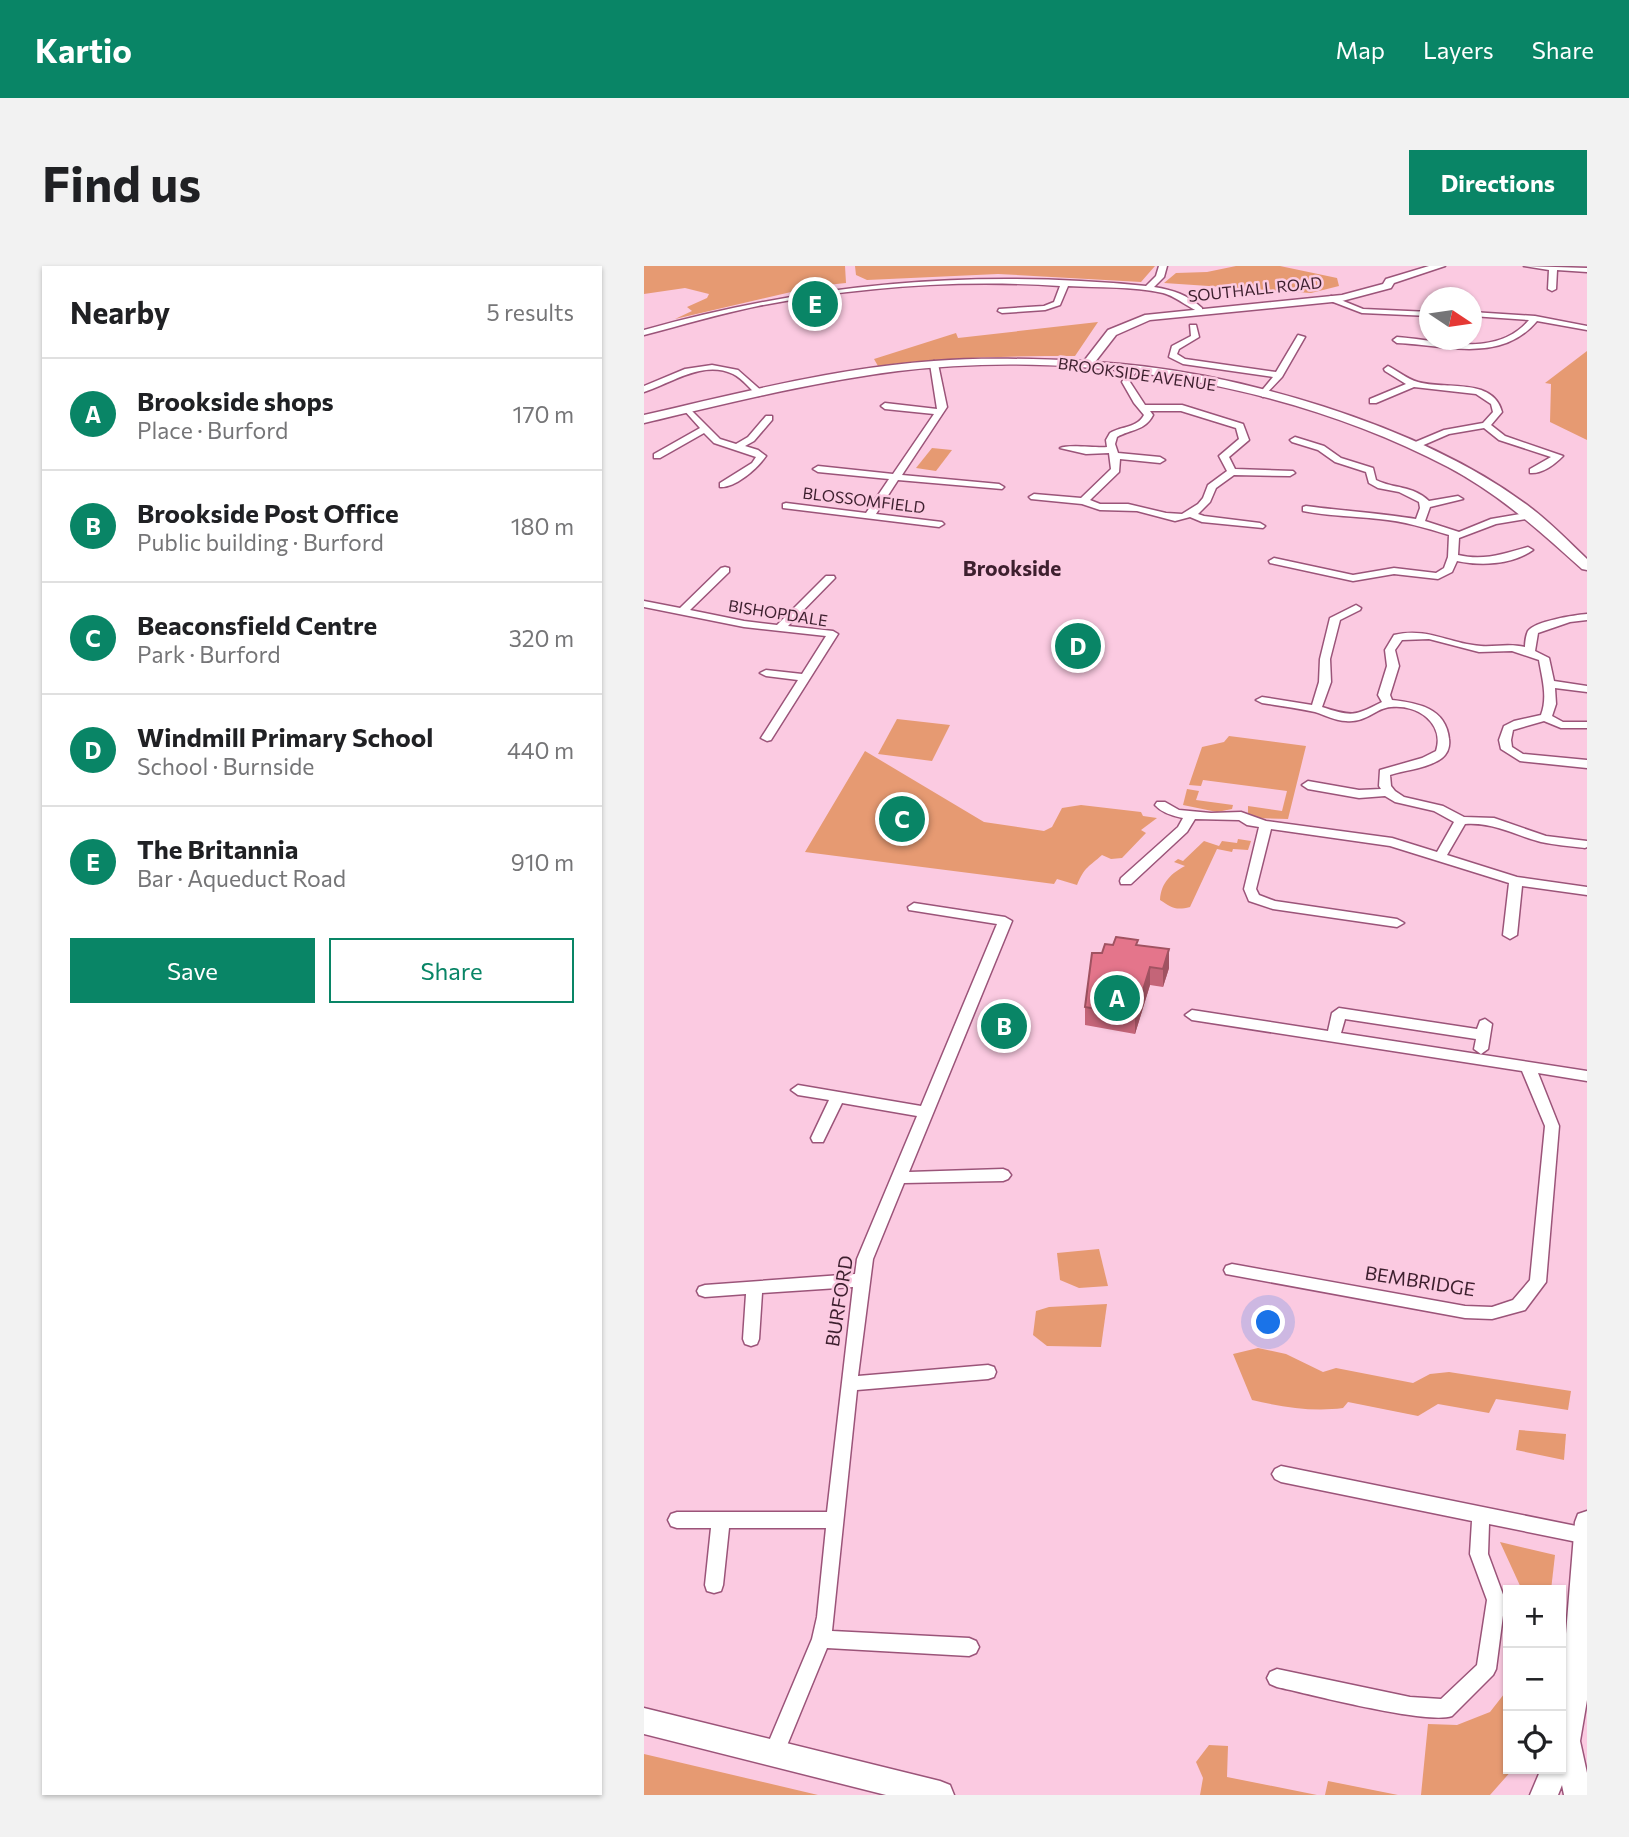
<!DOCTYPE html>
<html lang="en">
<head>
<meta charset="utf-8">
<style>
  body { margin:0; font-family:Commissioner,sans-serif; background:#f2f2f2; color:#202124 }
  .controls { position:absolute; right:21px; bottom:21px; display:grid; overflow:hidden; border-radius:0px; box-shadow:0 2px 5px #0004 }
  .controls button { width:63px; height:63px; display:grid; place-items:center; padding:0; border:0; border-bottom:2px solid #e0e0e0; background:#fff; color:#202124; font:35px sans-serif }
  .compass { position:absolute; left:775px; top:21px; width:63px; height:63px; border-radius:50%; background:#fff; box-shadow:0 2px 5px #0004; rotate:103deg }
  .you { position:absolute; left:625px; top:1057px; width:24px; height:24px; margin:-18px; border:5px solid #fff; border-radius:50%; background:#1a73e8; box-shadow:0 0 0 10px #1a73e833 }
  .badge { display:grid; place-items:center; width:46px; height:46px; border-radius:50%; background:#098566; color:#fff; font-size:23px; font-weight:700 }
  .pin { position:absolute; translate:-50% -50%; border:4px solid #fff; box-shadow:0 2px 7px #0006 }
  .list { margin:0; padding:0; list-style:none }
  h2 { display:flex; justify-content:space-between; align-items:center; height:91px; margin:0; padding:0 28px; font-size:30px }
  h2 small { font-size:23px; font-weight:400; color:#757577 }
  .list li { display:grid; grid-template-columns:46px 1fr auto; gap:21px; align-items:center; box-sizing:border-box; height:112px; padding:0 28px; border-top:2px solid #e0e0e0 }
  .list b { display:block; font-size:26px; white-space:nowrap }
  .list p { margin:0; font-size:23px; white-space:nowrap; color:#757577 }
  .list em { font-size:23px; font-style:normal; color:#757577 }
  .actions { display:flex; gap:14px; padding:21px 28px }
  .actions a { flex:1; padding:16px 0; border:2px solid #098566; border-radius:0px; text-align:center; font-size:24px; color:#098566 }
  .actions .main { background:#098566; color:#fff }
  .icon { flex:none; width:38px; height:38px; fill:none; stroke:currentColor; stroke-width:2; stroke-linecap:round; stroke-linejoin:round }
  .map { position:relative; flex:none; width:943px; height:1529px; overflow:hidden; border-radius:0px }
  header { display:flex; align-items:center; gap:42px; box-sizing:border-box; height:98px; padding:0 35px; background:#098566; color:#fff }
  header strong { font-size:33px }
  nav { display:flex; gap:38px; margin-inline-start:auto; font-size:24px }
  .intro { display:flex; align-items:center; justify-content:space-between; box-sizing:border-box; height:168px; padding:0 42px }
  h1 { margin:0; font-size:49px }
  .button { padding:18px 32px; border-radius:0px; background:#098566; color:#fff; font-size:24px; font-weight:700 }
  main { display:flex; gap:42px; padding:0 42px }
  aside { flex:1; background:#fff; border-radius:0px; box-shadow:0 2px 5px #0004 }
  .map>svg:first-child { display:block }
</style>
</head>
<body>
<header>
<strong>Kartio</strong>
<nav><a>Map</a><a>Layers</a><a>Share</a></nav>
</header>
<div class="intro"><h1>Find us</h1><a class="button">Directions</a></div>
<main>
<aside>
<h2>Nearby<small>5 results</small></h2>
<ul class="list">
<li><span class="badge">A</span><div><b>Brookside shops</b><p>Place · Burford</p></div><em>170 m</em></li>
<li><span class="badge">B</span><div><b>Brookside Post Office</b><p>Public building · Burford</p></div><em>180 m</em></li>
<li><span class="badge">C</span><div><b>Beaconsfield Centre</b><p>Park · Burford</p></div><em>320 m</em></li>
<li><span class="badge">D</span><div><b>Windmill Primary School</b><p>School · Burnside</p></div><em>440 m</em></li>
<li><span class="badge">E</span><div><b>The Britannia</b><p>Bar · Aqueduct Road</p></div><em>910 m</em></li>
</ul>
<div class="actions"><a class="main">Save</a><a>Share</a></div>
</aside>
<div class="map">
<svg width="943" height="1529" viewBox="0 0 943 1529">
  <rect width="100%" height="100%" fill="#fbcae1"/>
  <!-- green -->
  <g fill="#e69a72">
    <path d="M 0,0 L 201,0 L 202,17 L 173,20 L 31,53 L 48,45 L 43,41 L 63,32 L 65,28 L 41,22 L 0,28 Z"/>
    <path d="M 211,0 L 511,0 L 497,16 L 354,8 L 223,14 L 212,9 Z"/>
    <path d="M 592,0 L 636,0 L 693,12 L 695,20 L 667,27 L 520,17 L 532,7 L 563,6 Z"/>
    <path d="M 454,56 L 431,90 C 365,90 300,91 234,100 L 230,93 L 312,67 L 314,72 Z"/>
    <path d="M 943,85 L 943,174 L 906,156 L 907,118 L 901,117 Z"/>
    <path d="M 288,182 L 308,184 L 292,205 L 272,202 Z"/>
    <path d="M 253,453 L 306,459 L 288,495 L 234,488 Z"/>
    <path d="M 585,470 L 662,480 L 644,553 L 610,552 L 604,547 L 604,540 L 638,545 L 643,525 L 559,514 L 557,520 L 545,519 L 558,481 L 580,476 Z"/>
    <path d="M 221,485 L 340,556 L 400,565 L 408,561 L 418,542 L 437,539 L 497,546 L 499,550 L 513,552 L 497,564 L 502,567 L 478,592 L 467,593 L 458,589 C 445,601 441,600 433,619 L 413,613 L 410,618 L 161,586 Z"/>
    <path d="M 543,523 L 555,525 L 552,534 L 589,539 L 588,543 L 573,546 L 539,539 Z"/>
    <path d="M 594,573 L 607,575 L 604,584 L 589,583 L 588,586 L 573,583 L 546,641 C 531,645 527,641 516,634 C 517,616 528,607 541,600 L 530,596 L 534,593 L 539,595 L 560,575 L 575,580 L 578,575 L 593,577 Z"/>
    <path d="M 455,983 L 464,1020 L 435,1022 L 416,1014 L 413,987 Z"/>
    <path d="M 463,1038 L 457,1081 L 403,1080 L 389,1069 L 392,1045 L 405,1041 Z"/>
    <path d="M 614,1082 L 642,1088 L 679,1106 L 692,1102 L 769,1117 L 786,1108 L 805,1106 L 927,1125 L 924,1144 L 852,1133 L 845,1147 L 794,1138 L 774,1150 L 704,1136 L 699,1142 C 669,1146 638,1141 608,1134 L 589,1088 Z"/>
    <path d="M 875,1164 L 922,1168 L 920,1194 L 872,1184 Z"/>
    <path d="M 856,1276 L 911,1289 L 907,1324 L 878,1324 Z"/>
    <path d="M 864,1423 L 864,1503 L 869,1503 L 846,1529 L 777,1529 L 784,1458 L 813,1459 L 846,1446 Z"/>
    <path d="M 565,1479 L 584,1480 L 583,1511 L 673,1529 L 556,1529 L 559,1512 L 552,1496 Z"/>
    <path d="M 0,1488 L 174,1529 L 0,1529 Z"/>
    <path d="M 684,1515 L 754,1529 L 681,1529 Z"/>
  </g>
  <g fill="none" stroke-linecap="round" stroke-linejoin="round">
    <defs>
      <g id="street">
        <path d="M 515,0 L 523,0 L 520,11 L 510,21 C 529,24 544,29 558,42 L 558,46 C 550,46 532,30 519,27 C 488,20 455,22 424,20 L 416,39 L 401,44 L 358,47 L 354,45 L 355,43 L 400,40 L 410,36 L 416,20 C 315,13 212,21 114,40 C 75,48 38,59 0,69 L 0,64 C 167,17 329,3 502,20 L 512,10 Z"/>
        <path d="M 880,0 L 943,2 L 943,6 L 913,4 L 912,23 L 908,25 L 904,23 L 905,4 Z"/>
        <path d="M 687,30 L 719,43 L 786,46 L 786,50 L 718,47 L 684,34 L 683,32 Z"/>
        <path d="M 828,46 L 891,50 L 943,60 L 943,64 L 893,55 C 857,98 802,79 753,77 L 749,74 L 753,71 C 797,74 852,93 885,54 L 828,50 Z"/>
        <path d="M 546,59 L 552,59 L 555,71 L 535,83 L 533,88 L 541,93 L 632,106 L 654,69 L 661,71 L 638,111 L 619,131 L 615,128 L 629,111 L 539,98 L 525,91 L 528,80 L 547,70 Z"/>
        <path d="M 290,95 L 294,98 L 303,141 L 258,209 L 355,218 L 360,221 L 358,223 L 254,214 L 232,248 L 298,256 L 300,258 L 295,261 L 139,242 L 139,238 L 142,237 L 222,247 L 245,213 L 174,206 L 169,203 L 174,200 L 249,208 L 290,148 L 241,143 L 237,140 L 241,137 L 293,143 L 286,98 Z"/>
        <path d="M 68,99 L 94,104 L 121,128 L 114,130 C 106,123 99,113 89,108 C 59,94 28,117 0,126 L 0,120 L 41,103 Z"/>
        <path d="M 744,100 C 754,105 763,113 774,116 C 801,124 849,111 858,146 L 847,159 L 861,170 L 919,190 C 910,199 898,208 886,207 L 886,203 L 907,191 L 855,174 L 840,162 L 805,168 L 775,181 L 769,181 L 769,177 L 800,164 L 839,157 L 849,146 L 847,138 L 832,128 L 770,121 L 732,137 L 726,137 L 726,133 L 762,118 L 741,105 L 740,103 Z"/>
        <path d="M 489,101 L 493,104 L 486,116 L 501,139 L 538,139 L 599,158 L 605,174 L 585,191 L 591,203 L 649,205 L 651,207 L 646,210 L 590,209 L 572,222 L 566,236 L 554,248 L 560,250 L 616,257 L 621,260 L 619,262 L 558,256 L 546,251 L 531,255 L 493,245 L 456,244 L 438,238 L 387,233 L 385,231 L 390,228 L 437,232 L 467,203 L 465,187 L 442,188 L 416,182 C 424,178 451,182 463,181 L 462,174 L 466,167 C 478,160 493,162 500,149 L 490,137 L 478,116 L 486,102 ZM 506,145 L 537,145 L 592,162 L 595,173 L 575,190 L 583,205 L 564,219 L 559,232 L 554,238 L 538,248 L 522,247 L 484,238 L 456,238 L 446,234 L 475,206 L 476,193 L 516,197 L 521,194 L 516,191 L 474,187 L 471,178 L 473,171 C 487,163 501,165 509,149 Z"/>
        <path d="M 43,140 L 76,173 L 92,178 L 104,171 L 122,150 L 128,150 L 128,154 L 110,175 L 101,180 L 114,184 L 122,190 C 113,203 91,222 76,221 L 76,217 L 108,197 L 112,191 L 70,177 L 60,167 L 16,192 L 10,192 L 10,188 L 56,162 L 39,143 Z"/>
        <path d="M 651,171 L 680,180 L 697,192 L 729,202 L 732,214 C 750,223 768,219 785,235 L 814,230 L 819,233 L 786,241 L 781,255 L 815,266 L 847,253 L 888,246 L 893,249 L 888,252 L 852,258 L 815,272 L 814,289 C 840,295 859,288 884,281 L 889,284 C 868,299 837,300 813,295 L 808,306 L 794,313 L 750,308 L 709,315 L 626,297 L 625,295 L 630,292 L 709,309 L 750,302 L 792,307 L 800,302 L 804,291 L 805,269 C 782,262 759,255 735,253 C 709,250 684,250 659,245 L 659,241 L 662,240 C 699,245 736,247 772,253 L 776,242 L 775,236 L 755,226 L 734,222 L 725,217 L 722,206 L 691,196 L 674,184 L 648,176 L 646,174 Z"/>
        <path d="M 81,301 L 85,302 L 85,306 L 46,344 L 100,355 L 133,359 L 182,310 L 190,310 L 191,312 L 144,360 L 189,365 L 194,368 L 127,474 L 123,475 L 117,472 L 154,414 L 122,410 L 116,407 L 122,404 L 158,408 L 182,370 L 100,361 L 0,341 L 0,335 L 36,342 L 77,302 Z"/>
        <path d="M 712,339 L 717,342 L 716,344 L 696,354 L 686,393 L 687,416 L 678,441 C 709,451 710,450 738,436 L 734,429 L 743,400 L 741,384 L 750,369 C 784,361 805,378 837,380 C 852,381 865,377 881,381 C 881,377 882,369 884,365 C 891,355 931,349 943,348 L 943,354 L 926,356 L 894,367 L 891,385 L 905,392 L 910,415 L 943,420 L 943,426 L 911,422 L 912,438 L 908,450 L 919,456 L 943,456 L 943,462 L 917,462 L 900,455 L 869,464 L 867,474 L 868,481 L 879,488 L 943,494 L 943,502 L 876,495 L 857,483 L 855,474 L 860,460 L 870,455 L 897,449 C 904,431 898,412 895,394 L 868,385 L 835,386 L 785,373 L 758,374 L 751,384 L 755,400 L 746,429 L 748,434 C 774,437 802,442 805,473 C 806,480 804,487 798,492 C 785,502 762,504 746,509 L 747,520 L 751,525 L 760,531 L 799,540 L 820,551 L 850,552 L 902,570 L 943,575 L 943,581 L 941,582 C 926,580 911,579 897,576 C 870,569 850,556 821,558 L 803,589 L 873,611 L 943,621 L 943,629 L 878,620 L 873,669 L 866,673 L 859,669 L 865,617 L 746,580 L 627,563 L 612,623 L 615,629 L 631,635 L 753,653 L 760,657 L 753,661 L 629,643 L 605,635 L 600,623 L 615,561 L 603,559 L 595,554 L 551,553 L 543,566 L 487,618 L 477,618 L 476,615 L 477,612 L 534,561 L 539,552 C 529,550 518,547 511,539 L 513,536 L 521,536 L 535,544 L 567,547 L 597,546 L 622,555 L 748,572 L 793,586 L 810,556 L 790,545 L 751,536 L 741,530 L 715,532 L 664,523 L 658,519 L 664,515 L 715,524 L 737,523 L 735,520 L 736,504 L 778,492 L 792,485 C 801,457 773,438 747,441 C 731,442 723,457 702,455 C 692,455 681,449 671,446 C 654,442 636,440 618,437 L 612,434 L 618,431 L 668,439 L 675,416 L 676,393 L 686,352 Z"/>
        <path d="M 270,637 L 361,651 L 368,655 L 265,906 L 359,903 L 364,905 L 367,909 L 364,913 L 359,915 L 260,917 L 229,993 L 214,1110 L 344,1099 L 350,1101 L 352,1106 L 350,1111 L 344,1113 L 213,1124 L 188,1365 L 325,1372 L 332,1375 L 335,1381 L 332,1387 L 325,1390 L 183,1382 L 137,1494 L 130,1497 L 123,1494 L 120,1487 L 168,1373 L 173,1351 L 182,1262 L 85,1262 L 79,1319 L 77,1325 L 70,1327 L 63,1325 L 61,1319 L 67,1262 L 33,1262 L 27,1260 L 24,1254 L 27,1248 L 33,1246 L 183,1246 L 209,1021 L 118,1027 L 115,1073 L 113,1078 L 107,1080 L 101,1078 L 99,1073 L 102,1028 L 61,1031 L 55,1029 L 53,1025 L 55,1021 L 61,1019 L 211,1008 L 213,993 L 273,850 L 198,837 L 179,876 L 169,876 L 167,872 L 185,834 L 154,829 L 147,824 L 154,819 L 277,840 L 353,658 L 265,644 L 264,641 Z"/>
        <path d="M 695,742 L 833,763 L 836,755 L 841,753 L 848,758 L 844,783 L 837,788 L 830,783 L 832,773 L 701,753 L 697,767 L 943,805 L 943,815 L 894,807 L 915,860 L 902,1016 L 881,1044 L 848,1053 L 821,1052 L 582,1008 L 580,1004 L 582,1000 L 588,998 L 821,1040 L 848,1041 L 869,1034 L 886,1014 L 901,860 L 878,805 L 548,754 L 541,749 L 548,744 L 684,765 L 688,747 Z"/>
        <path d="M 637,1200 L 942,1262 L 943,1278 L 845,1258 L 844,1288 L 861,1334 L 852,1403 L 849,1409 L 808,1450 C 783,1459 665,1428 633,1421 L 626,1418 L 623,1412 L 626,1406 L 633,1403 L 766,1431 L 797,1433 L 833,1399 L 843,1334 L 826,1288 L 828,1255 L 637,1216 L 631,1213 L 628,1208 L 631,1203 Z"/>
      </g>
      <g id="secondary">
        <path d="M 785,0 L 801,0 L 750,17 L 747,22 L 698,35 L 506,54 L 472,69 L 451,96 C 586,103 779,159 887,242 C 907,257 925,276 943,293 L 943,304 L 938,303 C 896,265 855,228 804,201 C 642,116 434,83 254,105 C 168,116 84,137 0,157 L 0,149 C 95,127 192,102 290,95 C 340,91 389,93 440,95 L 464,64 L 501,49 L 698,29 L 739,18 L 742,13 Z"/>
        <path d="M 943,1245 L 943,1434 L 936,1475 L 943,1507 L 943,1529 L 920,1529 L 918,1519 L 914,1529 L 886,1529 L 897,1503 L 917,1503 L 917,1430 L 931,1256 L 934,1248 Z"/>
        <path d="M 0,1442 L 296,1515 L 306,1519 L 310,1529 L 242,1529 L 0,1468 Z"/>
      </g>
    </defs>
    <!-- street casing -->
    <use href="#street" stroke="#9b5479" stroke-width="3"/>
    <!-- secondary casing -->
    <use href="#secondary" stroke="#9b5479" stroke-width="3"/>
    <!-- street -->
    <use href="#street" fill="#fff" fill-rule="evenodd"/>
    <!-- secondary -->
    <use href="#secondary" fill="#fff" fill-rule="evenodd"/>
  </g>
  <!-- wall -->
  <path fill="#c46578" d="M 469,679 L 493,679 L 525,683 L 525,702 L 519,721 L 506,719 L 491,768 L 441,759 L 441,741 L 458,687 Z"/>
  <!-- shaded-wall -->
  <g fill="#a05261">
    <path d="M 525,683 L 525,702 L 519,721 L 519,703 Z"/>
    <path d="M 506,701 L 506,719 L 491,768 L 491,750 Z"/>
  </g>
  <!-- building -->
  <path fill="#e4758b" stroke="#a05261" stroke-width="2" d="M 472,671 L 494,674 L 492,679 L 525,683 L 519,703 L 506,701 L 491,750 L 441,741 L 448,687 L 458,687 L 461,678 L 469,679 Z"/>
  <g text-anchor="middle" stroke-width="5" stroke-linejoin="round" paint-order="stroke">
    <!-- far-street labels -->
    <g font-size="16" fill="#3d1f2e" stroke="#fbcae1">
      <text transform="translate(611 23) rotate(-6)" y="6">SOUTHALL ROAD</text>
      <text transform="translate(493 108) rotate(8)" y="6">BROOKSIDE AVENUE</text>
      <text transform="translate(220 234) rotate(7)" y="6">BLOSSOMFIELD</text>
      <text transform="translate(134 347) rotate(9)" y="6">BISHOPDALE</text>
    </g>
    <!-- street labels -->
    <g font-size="19" fill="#3d1f2e" stroke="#fbcae1">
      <text transform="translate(776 1015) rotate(9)" y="7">BEMBRIDGE</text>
      <text transform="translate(195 1035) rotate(-81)" y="7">BURFORD</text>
    </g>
    <!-- far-district labels -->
    <g font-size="21" font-weight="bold" fill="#3d1f2e" stroke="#fbcae1">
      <text x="368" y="310">Brookside</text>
    </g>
  </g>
</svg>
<div class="controls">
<button>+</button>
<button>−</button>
<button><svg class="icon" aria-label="locate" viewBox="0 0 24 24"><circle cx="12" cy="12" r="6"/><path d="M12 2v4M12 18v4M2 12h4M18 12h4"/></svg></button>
</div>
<svg class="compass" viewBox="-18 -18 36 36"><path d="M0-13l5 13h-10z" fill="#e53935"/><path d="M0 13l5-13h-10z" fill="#757577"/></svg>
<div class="you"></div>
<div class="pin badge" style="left:473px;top:732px">A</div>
<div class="pin badge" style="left:360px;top:760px">B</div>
<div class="pin badge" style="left:258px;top:553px">C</div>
<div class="pin badge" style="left:434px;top:380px">D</div>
<div class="pin badge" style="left:171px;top:38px">E</div>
</div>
</main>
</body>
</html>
